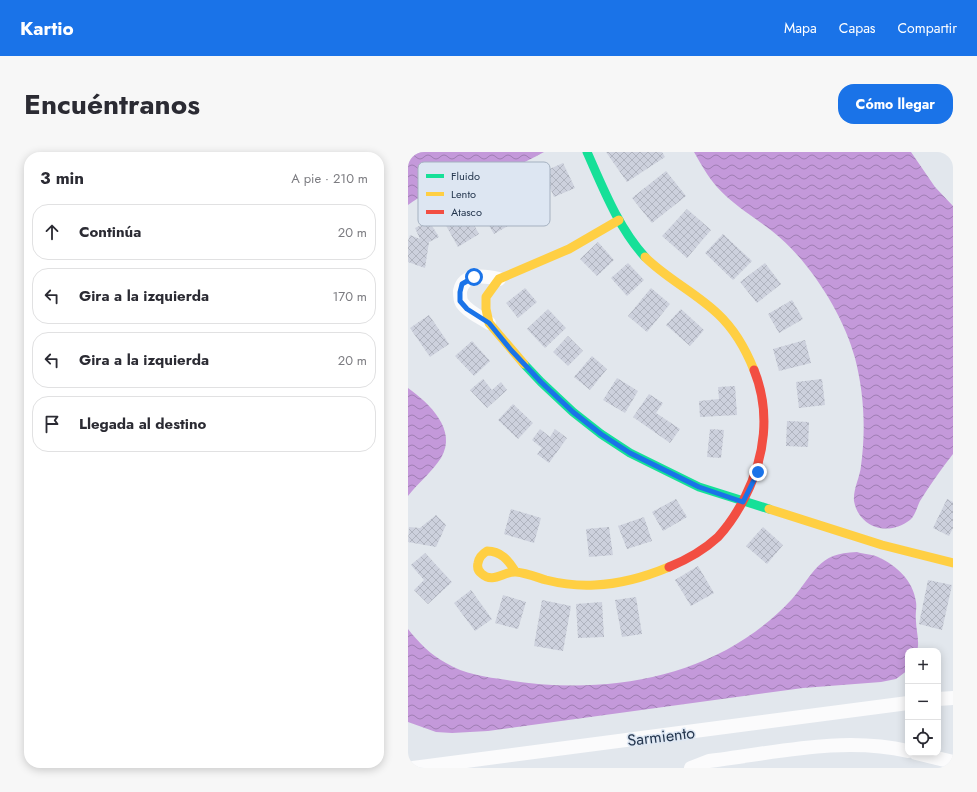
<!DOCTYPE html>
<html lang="es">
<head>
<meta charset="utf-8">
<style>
  body { margin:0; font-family:Jost,sans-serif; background:#f7f7f7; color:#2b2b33 }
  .controls { position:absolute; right:12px; bottom:12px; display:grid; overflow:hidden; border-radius:8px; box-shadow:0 2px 10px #0003 }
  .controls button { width:36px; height:36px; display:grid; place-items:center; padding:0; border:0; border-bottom:1px solid #e1e1e2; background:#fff; color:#2b2b33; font:20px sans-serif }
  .stop { position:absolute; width:12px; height:12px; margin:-9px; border:3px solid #1a73e8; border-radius:50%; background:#fff }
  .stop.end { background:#1a73e8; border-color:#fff; box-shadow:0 1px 4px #0008 }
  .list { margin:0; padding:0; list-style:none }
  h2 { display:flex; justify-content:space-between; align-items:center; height:52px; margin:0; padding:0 16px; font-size:17px }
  h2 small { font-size:13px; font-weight:400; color:#7c7c81 }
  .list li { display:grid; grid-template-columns:26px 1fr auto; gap:12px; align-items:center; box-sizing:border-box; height:56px; margin:0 8px 8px; padding:0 8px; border:1px solid #e1e1e2; border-radius:16px }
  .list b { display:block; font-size:15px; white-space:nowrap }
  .list em { font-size:13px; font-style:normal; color:#7c7c81 }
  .icon { flex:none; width:22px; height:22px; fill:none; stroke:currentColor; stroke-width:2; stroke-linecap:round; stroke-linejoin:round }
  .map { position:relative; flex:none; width:545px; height:616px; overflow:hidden; border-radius:16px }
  header { display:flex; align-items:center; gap:24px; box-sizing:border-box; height:56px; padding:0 20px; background:#1a73e8; color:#fff }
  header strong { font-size:19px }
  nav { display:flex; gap:22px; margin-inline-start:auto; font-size:14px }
  .intro { display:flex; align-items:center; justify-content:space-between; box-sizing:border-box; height:96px; padding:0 24px }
  h1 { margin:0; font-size:28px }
  .button { padding:10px 18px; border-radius:16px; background:#1a73e8; color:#fff; font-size:14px; font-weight:700 }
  main { display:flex; gap:24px; padding:0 24px }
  aside { flex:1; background:#fff; border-radius:16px; box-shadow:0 2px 10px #0003 }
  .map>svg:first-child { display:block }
</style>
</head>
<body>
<header>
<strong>Kartio</strong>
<nav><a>Mapa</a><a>Capas</a><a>Compartir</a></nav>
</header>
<div class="intro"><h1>Encuéntranos</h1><a class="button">Cómo llegar</a></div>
<main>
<aside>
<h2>3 min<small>A pie · 210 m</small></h2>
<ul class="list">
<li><svg class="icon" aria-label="ahead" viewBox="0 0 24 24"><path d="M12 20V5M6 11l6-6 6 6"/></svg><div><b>Continúa</b></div><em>20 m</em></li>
<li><svg class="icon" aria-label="left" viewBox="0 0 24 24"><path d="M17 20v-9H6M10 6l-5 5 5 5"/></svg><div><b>Gira a la izquierda</b></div><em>170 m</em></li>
<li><svg class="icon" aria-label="left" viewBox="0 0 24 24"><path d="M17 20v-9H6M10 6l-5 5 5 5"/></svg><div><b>Gira a la izquierda</b></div><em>20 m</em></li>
<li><svg class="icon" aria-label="arrive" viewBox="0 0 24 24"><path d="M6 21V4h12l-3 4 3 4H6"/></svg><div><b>Llegada al destino</b></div></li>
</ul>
</aside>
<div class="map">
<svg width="545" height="616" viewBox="0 0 545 616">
  <defs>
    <pattern id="water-waves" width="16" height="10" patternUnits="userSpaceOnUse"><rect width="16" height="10" fill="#c499da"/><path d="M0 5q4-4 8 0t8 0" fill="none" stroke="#9f7eb3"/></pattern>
    <pattern id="building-cross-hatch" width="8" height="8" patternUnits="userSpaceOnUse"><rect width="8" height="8" fill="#cdd1dd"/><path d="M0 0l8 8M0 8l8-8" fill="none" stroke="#b0b4bf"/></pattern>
  </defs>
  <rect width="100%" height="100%" fill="#e2e7ed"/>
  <!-- water -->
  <g fill="url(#water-waves)">
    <path d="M 0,0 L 136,0 C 119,9 102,18 83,23 C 70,27 57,28 44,31 C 28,34 13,44 0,53 Z"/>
    <path d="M 286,0 L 503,0 L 527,35 L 545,54 L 545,302 C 533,317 522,333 512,349 C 509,355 507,364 502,368 C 493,375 480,379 468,375 C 456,371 448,361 446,349 C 445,337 452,325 453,314 C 458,277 456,241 447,206 C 435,161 400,107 364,79 C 345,64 325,53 309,35 C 300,25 293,12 286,0 Z"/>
    <path d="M 0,236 C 21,251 50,278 33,306 C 24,320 10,331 0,344 Z"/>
    <path d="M 449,400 C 455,402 464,402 470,405 C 489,414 505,428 508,450 C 509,456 507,462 508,469 C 508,478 512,490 509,499 L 500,499 L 500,518 L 488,527 L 473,530 L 395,536 L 80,579 L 44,581 L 28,580 L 0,570 L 0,477 C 11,491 23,503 38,511 C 56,522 78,525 99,528 C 179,541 269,532 338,486 C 355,475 370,462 384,447 C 407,421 409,401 449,400 Z"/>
  </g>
  <!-- building -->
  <g fill="url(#building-cross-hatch)">
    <path d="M 198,0 L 254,0 L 257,5 L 219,30 Z"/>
    <path d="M 155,11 L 167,36 L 146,45 L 135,20 Z"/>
    <path d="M 258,19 L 278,44 L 244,71 L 224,46 Z"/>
    <path d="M 90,46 L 105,71 L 86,82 L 71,57 Z"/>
    <path d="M 53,50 L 71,82 L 50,95 L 32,63 Z"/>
    <path d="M 279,57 L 303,78 L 279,106 L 254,84 Z"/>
    <path d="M 21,69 L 31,85 L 21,90 L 17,116 L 0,110 L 0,89 L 2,83 L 12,87 L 7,76 Z"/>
    <path d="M 315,82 L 344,109 L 325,128 L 297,101 Z"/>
    <path d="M 190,90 L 206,108 L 189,124 L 172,107 Z"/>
    <path d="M 220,111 L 236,128 L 219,144 L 203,126 Z"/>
    <path d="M 357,111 L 373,132 L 349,151 L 332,130 Z"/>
    <path d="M 117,136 L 129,150 L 110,166 L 98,151 Z"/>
    <path d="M 243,136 L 262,152 L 239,180 L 220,164 Z"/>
    <path d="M 384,148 L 395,167 L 371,181 L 360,162 Z"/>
    <path d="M 140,157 L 158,176 L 137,196 L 119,177 Z"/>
    <path d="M 273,157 L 296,178 L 282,194 L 258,173 Z"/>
    <path d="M 21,163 L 41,192 L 22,205 L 2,176 Z"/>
    <path d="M 160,184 L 175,199 L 160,214 L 145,200 Z"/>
    <path d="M 397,188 L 403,211 L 371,219 L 365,197 Z"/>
    <path d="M 64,189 L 82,209 L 66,224 L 47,204 Z"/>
    <path d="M 184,204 L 199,217 L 182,238 L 166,225 Z"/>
    <path d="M 209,226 L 230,239 L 217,261 L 195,248 Z"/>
    <path d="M 75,227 L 84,238 L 93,230 L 99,238 L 79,256 L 62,238 Z"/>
    <path d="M 414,227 L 417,253 L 391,256 L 388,230 Z"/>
    <path d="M 327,234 L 329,263 L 292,265 L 291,249 L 311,247 L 310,235 Z"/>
    <path d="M 241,242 L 255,251 L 248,261 L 272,277 L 262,291 L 225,265 Z"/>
    <path d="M 105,252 L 125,271 L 110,287 L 90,268 Z"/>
    <path d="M 379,269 L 401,270 L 400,295 L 378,294 Z"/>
    <path d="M 132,277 L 142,285 L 147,277 L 159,286 L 141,311 L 129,302 L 134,296 L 124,288 Z"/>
    <path d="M 302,277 L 316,278 L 313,306 L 299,305 Z"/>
    <path d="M 268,347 L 279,365 L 255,379 L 244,360 Z"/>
    <path d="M 539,347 L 545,350 L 545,376 L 541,384 L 525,376 Z"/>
    <path d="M 103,357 L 133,366 L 126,391 L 96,382 Z"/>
    <path d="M 28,363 L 38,373 L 28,395 L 0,390 L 1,375 L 12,376 Z"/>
    <path d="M 236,365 L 244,389 L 219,397 L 210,374 Z"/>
    <path d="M 201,375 L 205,403 L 181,405 L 178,377 Z"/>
    <path d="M 355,375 L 375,393 L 359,412 L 338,394 Z"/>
    <path d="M 17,401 L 44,430 L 20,452 L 6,438 L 16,428 L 3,413 Z"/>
    <path d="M 290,414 L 306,441 L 283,454 L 267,428 Z"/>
    <path d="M 520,428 L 544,433 L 534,478 L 511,472 Z"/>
    <path d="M 63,438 L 84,467 L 67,479 L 46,451 Z"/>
    <path d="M 95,443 L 118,450 L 110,477 L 87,471 Z"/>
    <path d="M 228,445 L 234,482 L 214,485 L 207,448 Z"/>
    <path d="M 134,448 L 163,454 L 155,499 L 126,494 Z"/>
    <path d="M 194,450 L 196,485 L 170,486 L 168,452 Z"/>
  </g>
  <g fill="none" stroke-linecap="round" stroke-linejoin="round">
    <!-- street -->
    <g stroke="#fbfbfc" stroke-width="14">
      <path d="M 81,171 C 72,165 60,160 54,151 C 52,148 52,143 52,139 C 56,120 78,124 91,127"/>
      <path d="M 530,547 L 545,546"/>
      <path d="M 508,601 L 545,610"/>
      <path d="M 5,616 L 500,551"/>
      <path d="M 283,616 L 301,609 C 367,601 434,584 500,599"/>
    </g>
    <!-- fast -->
    <g stroke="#16e098" stroke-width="9">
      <path d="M 179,0 C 195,36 210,75 237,105"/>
      <path d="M 116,212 L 133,230 L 165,260 L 193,282 L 222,301 L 291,335 L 361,357"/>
    </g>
    <!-- slow -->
    <g stroke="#ffcf43" stroke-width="9">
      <path d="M 237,105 C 259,127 287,140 310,162 C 326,177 338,198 346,218"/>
      <path d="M 116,212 L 81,171 L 78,157 L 78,145 L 91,127 L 161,97 L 211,68"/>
      <path d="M 361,357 L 474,393 L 545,411"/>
      <path d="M 107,419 C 100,408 93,399 79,399 C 74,402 71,405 70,411 C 69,415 70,419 74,422 C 85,432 96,419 108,420 C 118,421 128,425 138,428 C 154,432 170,434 187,433 C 213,432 237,425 261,415"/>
    </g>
    <!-- jam -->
    <path stroke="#f24e42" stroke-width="9" d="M 261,415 C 278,408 296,398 310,385 C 321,373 330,359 337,345 C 357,305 363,260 346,218"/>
  </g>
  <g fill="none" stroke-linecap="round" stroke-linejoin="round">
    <!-- route -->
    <path stroke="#1a73e8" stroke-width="5" d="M 66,125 L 54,132 L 52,140 L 52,149 L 59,157 L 81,171 L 103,198 L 133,230 L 165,260 L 193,282 L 222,301 L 291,335 L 335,350 L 350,320"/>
  </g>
  <g text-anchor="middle" stroke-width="3" stroke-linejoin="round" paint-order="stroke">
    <!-- street labels -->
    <g font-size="16" fill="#23354d" stroke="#dde6f2">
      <text transform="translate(253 584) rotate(-7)" y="6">Sarmiento</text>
    </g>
  </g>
  <!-- legend -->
  <rect x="10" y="10" width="132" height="64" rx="6" fill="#dde6f2" stroke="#a5b1c0" stroke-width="1"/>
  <rect x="18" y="22" width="18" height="4" fill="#16e098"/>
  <rect x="18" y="40" width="18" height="4" fill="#ffcf43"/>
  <rect x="18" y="58" width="18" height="4" fill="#f24e42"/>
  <g font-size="11" fill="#23354d">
    <text x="43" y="28">Fluido</text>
    <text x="43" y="46">Lento</text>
    <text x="43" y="64">Atasco</text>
  </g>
</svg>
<div class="controls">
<button>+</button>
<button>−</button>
<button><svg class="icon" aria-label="locate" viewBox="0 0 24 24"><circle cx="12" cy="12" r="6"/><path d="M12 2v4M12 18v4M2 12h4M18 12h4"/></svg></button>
</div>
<div class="stop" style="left:66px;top:125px"></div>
<div class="stop end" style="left:350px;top:320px"></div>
</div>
</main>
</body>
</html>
